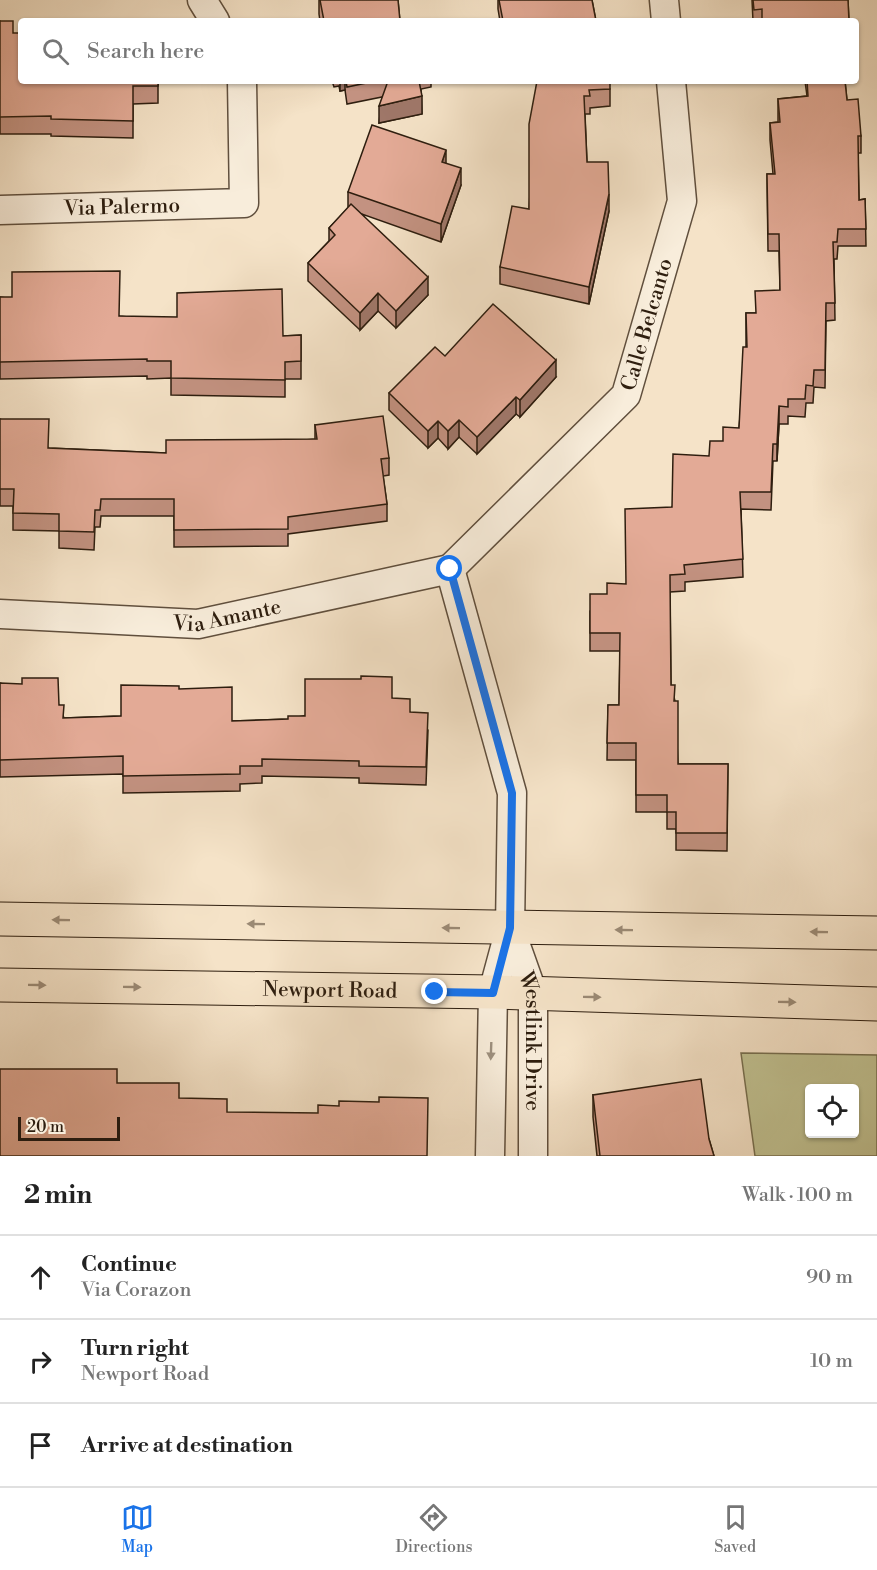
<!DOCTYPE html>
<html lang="en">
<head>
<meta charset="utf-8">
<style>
  body { margin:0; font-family:"Libre Bodoni",serif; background:#f6f6f6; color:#222 }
  .controls { position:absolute; right:18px; bottom:18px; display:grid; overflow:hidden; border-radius:6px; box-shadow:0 2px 4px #0004 }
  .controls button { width:54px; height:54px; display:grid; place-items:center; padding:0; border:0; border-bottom:2px solid #e0e0e0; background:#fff; color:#222; font:30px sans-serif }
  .scale { position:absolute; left:18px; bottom:15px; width:102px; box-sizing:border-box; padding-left:6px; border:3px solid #2e1e0f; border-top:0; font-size:16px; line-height:21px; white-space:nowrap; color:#2e1e0f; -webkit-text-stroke:4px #f8eddb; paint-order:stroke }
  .stop { position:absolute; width:18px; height:18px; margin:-14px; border:4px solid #1a73e8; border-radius:50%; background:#fff }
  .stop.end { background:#1a73e8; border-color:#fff; box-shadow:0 2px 6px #0008 }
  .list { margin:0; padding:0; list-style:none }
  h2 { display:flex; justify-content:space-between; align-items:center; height:78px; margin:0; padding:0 24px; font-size:26px }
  h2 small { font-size:20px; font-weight:400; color:#767676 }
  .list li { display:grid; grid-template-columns:39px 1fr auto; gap:18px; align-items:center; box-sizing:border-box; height:84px; padding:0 24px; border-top:2px solid #e0e0e0 }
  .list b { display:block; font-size:22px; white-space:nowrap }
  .list p { margin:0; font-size:20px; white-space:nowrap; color:#767676 }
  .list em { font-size:20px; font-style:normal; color:#767676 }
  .icon { flex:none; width:33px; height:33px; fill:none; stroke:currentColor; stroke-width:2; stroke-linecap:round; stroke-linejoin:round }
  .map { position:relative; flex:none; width:877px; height:1156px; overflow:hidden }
  .search { position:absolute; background:#fff; box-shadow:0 2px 4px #0004; left:18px; right:18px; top:18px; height:66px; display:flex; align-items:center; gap:15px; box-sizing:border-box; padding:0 21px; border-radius:6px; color:#767676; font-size:22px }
  .sheet { height:330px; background:#fff }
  nav { display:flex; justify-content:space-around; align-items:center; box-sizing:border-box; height:84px; border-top:2px solid #e0e0e0; background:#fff; font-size:16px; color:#767676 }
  nav a { display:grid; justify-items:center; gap:3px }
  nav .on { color:#1a73e8 }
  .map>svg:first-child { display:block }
</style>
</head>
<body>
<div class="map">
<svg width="877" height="1156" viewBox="0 0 877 1156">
  <rect width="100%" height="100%" fill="#f5e3c8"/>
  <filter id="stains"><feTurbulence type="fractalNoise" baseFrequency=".00333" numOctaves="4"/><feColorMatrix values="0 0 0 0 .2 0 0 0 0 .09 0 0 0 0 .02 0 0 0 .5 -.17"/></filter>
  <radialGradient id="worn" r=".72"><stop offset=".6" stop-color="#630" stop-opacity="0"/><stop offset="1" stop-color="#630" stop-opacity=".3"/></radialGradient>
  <!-- green -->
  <path fill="#c1c292" stroke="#787050" stroke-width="1.5" fill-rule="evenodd" d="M 741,1053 L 877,1055 L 877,1156 L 755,1156 ZM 810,1088 L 854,1088 L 854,1134 L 810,1134 Z"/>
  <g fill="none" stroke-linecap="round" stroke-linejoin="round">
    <defs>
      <g id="street">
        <path d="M 202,0 L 215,21"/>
        <path d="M 664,0 L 666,21"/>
        <path id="s1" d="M 0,210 L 244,203 L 242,81"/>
        <path d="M 450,569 L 512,793 L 510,929 L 493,992 L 490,1156"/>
        <path id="s2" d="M 450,569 L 626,395 L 682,201 L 671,81"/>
        <path id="s3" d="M 0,614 L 198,624 L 450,569"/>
        <path id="s4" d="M 510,929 L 533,994 L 533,1156"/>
      </g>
      <g id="primary">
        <path d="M 0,919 L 877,933"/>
        <path id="s5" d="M 0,985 L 493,992 L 877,1004"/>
      </g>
    </defs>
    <!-- street casing -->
    <use href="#street" stroke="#604f3d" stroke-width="31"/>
    <!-- primary casing -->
    <use href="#primary" stroke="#2e1e0f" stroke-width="35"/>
    <!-- street -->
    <use href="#street" stroke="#f8eddb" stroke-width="28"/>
    <!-- primary -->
    <use href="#primary" stroke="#f5e3c8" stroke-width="33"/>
  </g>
  <!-- wall -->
  <g fill="#c39281" stroke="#2e1e0f" stroke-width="1.5">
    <path d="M 319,0 L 398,0 L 400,21 L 320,21 L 319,14 Z"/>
    <path d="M 498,0 L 592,0 L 596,21 L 500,21 L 498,9 Z"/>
    <path d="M 752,0 L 848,0 L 849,21 L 753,21 Z"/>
    <path d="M 0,21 L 13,33 L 21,81 L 167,81 L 167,82 L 158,82 L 158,103 L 133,104 L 133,138 L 51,136 L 51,134 L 0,134 Z"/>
    <path d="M 332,81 L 431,81 L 431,87 L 421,89 L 422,114 L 379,123 L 382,97 L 347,104 L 345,90 L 340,91 L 339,86 L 334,87 Z"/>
    <path d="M 537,81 L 610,89 L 610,106 L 590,108 L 590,114 L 585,114 L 587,162 L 609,211 L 589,304 L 500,284 L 500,267 L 529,209 Z"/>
    <path d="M 805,81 L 845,81 L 847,100 L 861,136 L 861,153 L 858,153 L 859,200 L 865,199 L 866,246 L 838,246 L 837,259 L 834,259 L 835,320 L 826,321 L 825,388 L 814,387 L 813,403 L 806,403 L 805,417 L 788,416 L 788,424 L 779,424 L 777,461 L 773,461 L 771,510 L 741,509 L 743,577 L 685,582 L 685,591 L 670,592 L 671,685 L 675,701 L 678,764 L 728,764 L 727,851 L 676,850 L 676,829 L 667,829 L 667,812 L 636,812 L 636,760 L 607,760 L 608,705 L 619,705 L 620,651 L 590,651 L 590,611 L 607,594 L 626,584 L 672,507 L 709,456 L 723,441 L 739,428 L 746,347 L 746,313 L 756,313 L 780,290 L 779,251 L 768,251 L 767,174 L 773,174 L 770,140 L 770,123 L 778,122 L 778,99 L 807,96 Z"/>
    <path d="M 461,185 L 441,242 L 362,214 L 428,295 L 396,328 L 378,311 L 360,330 L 308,281 L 308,263 L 329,241 L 329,228 L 348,208 L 348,192 Z"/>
    <path d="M 0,297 L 120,316 L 283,336 L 301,335 L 301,379 L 285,379 L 285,397 L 171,395 L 171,378 L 147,379 L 147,376 L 0,379 Z"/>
    <path d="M 445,356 L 556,377 L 520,417 L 516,414 L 477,454 L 459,437 L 448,449 L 438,438 L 428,448 L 389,410 L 389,393 Z"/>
    <path d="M 0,419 L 49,448 L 166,453 L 315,439 L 315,425 L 389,458 L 389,475 L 383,476 L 387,504 L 387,521 L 288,534 L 288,546 L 174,547 L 174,516 L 101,516 L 100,527 L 95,527 L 94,550 L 59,548 L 59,531 L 13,530 L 13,506 L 0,506 Z"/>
    <path d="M 0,683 L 59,705 L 64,718 L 121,716 L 179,689 L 232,721 L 288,719 L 392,698 L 410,712 L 428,730 L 426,785 L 359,783 L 359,778 L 262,776 L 262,783 L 240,784 L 240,791 L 123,793 L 123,774 L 0,777 Z"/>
    <path d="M 593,1095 L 709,1139 L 714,1156 L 597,1156 L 593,1117 Z"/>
  </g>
  <!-- shaded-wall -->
  <g fill="#9f7769" stroke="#2e1e0f" stroke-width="1.5">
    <path d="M 340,81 L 345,81 L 345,90 L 340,91 Z"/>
    <path d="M 422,96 L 422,114 L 379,123 L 379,106 Z"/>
    <path d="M 446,150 L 446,168 L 442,162 Z"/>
    <path d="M 461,168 L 461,185 L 441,242 L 441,224 Z"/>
    <path d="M 609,194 L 609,211 L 589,304 L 589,287 Z"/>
    <path d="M 428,277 L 428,295 L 396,328 L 396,311 Z"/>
    <path d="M 378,293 L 378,311 L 360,330 L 360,313 Z"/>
    <path d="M 556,360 L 556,377 L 520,417 L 520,400 Z"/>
    <path d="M 516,397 L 516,414 L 477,454 L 477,437 Z"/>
    <path d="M 779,406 L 779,424 L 777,461 L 777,444 Z"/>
    <path d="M 459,420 L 459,437 L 448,449 L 448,431 Z"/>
    <path d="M 438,421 L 438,438 L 428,448 L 428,431 Z"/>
  </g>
  <!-- building -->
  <g fill="#e3aa96" stroke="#2e1e0f" stroke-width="1.5">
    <path d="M 320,0 L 398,0 L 400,21 L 324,21 Z"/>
    <path d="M 499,0 L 592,0 L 596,21 L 503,21 Z"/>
    <path d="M 753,0 L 848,0 L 849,21 L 762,21 L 762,9 L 754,10 Z"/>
    <path d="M 0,21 L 13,21 L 13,33 L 21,33 L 21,81 L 158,81 L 158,86 L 133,86 L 133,121 L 51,119 L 51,116 L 0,117 Z"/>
    <path d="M 346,81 L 376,81 L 347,87 Z"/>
    <path d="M 388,81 L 419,81 L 422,96 L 379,106 Z"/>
    <path d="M 537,81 L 610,81 L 610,89 L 589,90 L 590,96 L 584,96 L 587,162 L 608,162 L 609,194 L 589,287 L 500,267 L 512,206 L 529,209 L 529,124 Z"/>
    <path d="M 807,81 L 845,81 L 847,100 L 858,99 L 861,136 L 858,136 L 859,200 L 865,199 L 866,229 L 838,229 L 837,242 L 833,242 L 835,303 L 826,303 L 825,370 L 814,370 L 813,386 L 806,385 L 805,399 L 788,399 L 788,407 L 779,406 L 777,444 L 773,444 L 771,492 L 740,492 L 743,559 L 684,565 L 685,574 L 670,575 L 671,685 L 675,685 L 674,701 L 678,701 L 678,764 L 728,764 L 727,833 L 676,833 L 676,812 L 667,812 L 667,795 L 636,795 L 636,743 L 607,743 L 608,705 L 619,705 L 620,633 L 590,633 L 590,594 L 607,594 L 607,583 L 626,584 L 625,509 L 672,507 L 673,454 L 709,456 L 710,441 L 723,441 L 723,427 L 739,428 L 743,347 L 747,347 L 746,313 L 756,313 L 755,291 L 780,290 L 779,234 L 768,234 L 767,174 L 775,174 L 770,123 L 780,122 L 778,99 L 808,96 Z"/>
    <path d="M 372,125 L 446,150 L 442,162 L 461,168 L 441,224 L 348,192 Z"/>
    <path d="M 351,204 L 428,277 L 396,311 L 378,293 L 360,313 L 308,263 L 335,235 L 329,228 Z"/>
    <path d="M 120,271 L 119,316 L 177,317 L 177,293 L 282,289 L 283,336 L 301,335 L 301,361 L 285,362 L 285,380 L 171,378 L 171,361 L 147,361 L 147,359 L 0,362 L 0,297 L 12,297 L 12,272 Z"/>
    <path d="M 493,304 L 556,360 L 520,400 L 516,397 L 477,437 L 459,420 L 448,431 L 438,421 L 428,431 L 389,393 L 435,347 L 445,356 Z"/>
    <path d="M 383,416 L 389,458 L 381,459 L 387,504 L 288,517 L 288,529 L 174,530 L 174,499 L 101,499 L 100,510 L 95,510 L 94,532 L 59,531 L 59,514 L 13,513 L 14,489 L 0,489 L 0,419 L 49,419 L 48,448 L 166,453 L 166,440 L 317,439 L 315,425 Z"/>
    <path d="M 361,676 L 392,677 L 392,698 L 410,699 L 410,712 L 428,713 L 426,767 L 359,766 L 359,761 L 262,759 L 262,766 L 240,766 L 240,774 L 123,776 L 123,756 L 0,760 L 0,683 L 22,684 L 22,678 L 58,678 L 59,705 L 64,705 L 63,718 L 121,716 L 121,685 L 179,686 L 179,689 L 232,687 L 232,721 L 288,719 L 288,716 L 305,716 L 305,679 L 361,679 Z"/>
    <path d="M 0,1069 L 117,1069 L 117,1083 L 179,1083 L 179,1098 L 227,1099 L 227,1112 L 318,1113 L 318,1105 L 339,1106 L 339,1101 L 379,1102 L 379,1097 L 428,1098 L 427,1156 L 0,1156 Z"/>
    <path d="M 701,1079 L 709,1139 L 714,1156 L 600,1156 L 593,1095 Z"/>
  </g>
  <!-- one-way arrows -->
  <defs><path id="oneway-solid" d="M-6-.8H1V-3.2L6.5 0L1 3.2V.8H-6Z" transform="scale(1.5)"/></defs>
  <g fill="#9b8a75">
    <use href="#oneway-solid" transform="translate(61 920) rotate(-179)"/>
    <use href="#oneway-solid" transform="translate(256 924) rotate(-179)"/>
    <use href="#oneway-solid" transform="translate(451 928) rotate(-179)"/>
    <use href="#oneway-solid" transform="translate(624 930) rotate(-179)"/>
    <use href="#oneway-solid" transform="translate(819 932) rotate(-179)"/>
    <use href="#oneway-solid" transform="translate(37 985) rotate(1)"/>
    <use href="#oneway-solid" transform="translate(132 987) rotate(1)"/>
    <use href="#oneway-solid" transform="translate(592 997) rotate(1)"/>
    <use href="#oneway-solid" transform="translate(787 1002) rotate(1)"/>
  </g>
  <use fill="#9d907f" href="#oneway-solid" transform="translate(491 1051) rotate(92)"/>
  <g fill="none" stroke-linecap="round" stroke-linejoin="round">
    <!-- route -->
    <path stroke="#1a73e8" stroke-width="8" d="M 435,992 L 493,993 L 510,928 L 512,793 L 450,569"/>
  </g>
  <g text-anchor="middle" stroke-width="4.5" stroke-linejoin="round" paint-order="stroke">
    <!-- street labels -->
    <g font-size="21" fill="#2e1e0f" stroke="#f8eddb">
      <text dy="7" stroke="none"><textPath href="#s1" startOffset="122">Via Palermo</textPath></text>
      <text dy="7" stroke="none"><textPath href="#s2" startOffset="321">Calle Belcanto</textPath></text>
      <text dy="7" stroke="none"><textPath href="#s3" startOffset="228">Via Amante</textPath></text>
      <text dy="7" stroke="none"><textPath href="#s5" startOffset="330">Newport Road</textPath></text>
      <text dy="7" stroke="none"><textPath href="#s4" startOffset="116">Westlink Drive</textPath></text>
    </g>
  </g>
  <rect width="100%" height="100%" filter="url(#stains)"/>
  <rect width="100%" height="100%" fill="url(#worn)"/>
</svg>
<div class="controls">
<button><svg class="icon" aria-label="locate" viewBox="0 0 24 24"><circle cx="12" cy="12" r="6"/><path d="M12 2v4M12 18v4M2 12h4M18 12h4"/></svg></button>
</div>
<div class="scale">20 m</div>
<div class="stop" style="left:450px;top:569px"></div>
<div class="stop end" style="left:435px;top:992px"></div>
<div class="search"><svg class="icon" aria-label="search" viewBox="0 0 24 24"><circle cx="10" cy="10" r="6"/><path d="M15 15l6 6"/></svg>Search here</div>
</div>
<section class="sheet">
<h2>2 min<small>Walk · 100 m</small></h2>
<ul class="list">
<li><svg class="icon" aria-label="ahead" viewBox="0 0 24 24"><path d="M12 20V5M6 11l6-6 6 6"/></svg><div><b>Continue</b><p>Via Corazon</p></div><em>90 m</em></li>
<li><svg class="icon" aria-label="right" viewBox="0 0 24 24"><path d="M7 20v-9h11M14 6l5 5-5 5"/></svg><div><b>Turn right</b><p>Newport Road</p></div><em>10 m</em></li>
<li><svg class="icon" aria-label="arrive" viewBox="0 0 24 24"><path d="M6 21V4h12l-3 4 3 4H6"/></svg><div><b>Arrive at destination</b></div></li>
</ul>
</section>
<nav>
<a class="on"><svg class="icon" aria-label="map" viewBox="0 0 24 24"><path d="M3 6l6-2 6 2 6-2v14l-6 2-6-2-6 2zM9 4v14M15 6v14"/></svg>Map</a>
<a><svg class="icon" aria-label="directions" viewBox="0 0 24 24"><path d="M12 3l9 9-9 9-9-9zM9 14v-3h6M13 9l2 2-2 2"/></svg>Directions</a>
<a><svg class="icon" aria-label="saved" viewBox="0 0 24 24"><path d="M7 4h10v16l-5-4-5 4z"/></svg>Saved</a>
</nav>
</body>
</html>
